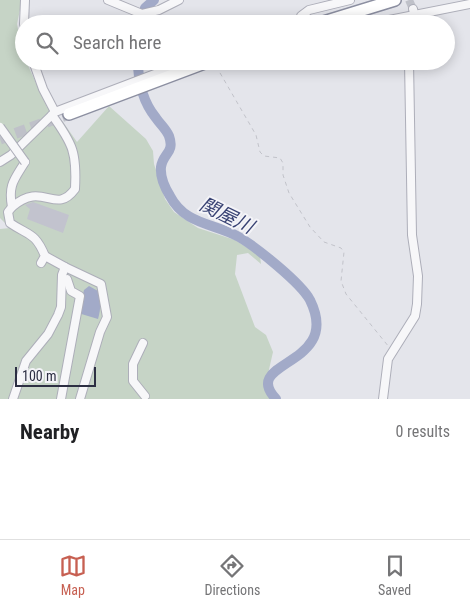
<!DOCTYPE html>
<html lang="en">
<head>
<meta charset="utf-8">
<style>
  body { margin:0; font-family:"Roboto Condensed","Noto Sans JP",sans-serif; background:#f2f2f2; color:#202124 }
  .scale { position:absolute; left:15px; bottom:12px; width:81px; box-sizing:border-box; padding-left:5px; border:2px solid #2d2f43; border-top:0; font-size:14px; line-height:18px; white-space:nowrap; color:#2d2f43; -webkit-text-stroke:4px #f4f4f8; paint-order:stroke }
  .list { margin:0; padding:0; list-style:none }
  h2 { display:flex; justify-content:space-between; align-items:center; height:65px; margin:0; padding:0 20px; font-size:21px }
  h2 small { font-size:16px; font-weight:400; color:#757577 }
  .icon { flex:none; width:28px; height:28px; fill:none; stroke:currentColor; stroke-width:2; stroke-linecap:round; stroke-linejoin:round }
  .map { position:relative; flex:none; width:470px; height:399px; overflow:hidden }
  .search { position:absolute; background:#fff; box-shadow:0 2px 12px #0003; left:15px; right:15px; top:15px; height:55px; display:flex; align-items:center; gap:12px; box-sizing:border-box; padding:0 18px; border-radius:28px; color:#757577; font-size:19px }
  .sheet { height:140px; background:#fff }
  nav { display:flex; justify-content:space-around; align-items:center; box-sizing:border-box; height:70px; border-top:1px solid #e0e0e0; background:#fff; font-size:14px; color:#757577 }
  nav a { display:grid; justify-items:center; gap:2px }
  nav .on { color:#c76052 }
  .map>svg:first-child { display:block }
</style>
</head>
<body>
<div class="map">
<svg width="470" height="399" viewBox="0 0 470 399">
  <rect width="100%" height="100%" fill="#e4e5eb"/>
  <!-- green -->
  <path fill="#c6d4c6" d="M 0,0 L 22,0 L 17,24 L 24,61 L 26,61 L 47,107 L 63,122 L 77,142 L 109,106 L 146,139 L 153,151 L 154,164 L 165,199 L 174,212 L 198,228 L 235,240 L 260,256 L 261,264 L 248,253 L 237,255 L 235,274 L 255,327 L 266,335 L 273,352 L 265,387 L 272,399 L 0,399 L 0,229 L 10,228 L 0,218 Z"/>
  <!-- water -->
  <path fill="#a2aac8" d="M 89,286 L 98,291 C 101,301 101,308 98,319 L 78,313 L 84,290 Z"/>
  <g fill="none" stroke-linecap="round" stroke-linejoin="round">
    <!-- river -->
    <g stroke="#a2aac8" stroke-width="10">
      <path d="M 141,24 L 145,8 L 154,0"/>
      <path d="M 138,61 C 138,81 143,102 156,118 C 160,124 166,129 169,136 C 175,153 163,153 161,167 C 160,177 165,188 170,196 C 185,225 214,223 239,237 C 256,247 301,283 310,300 C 343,367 239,360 276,399"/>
    </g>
  </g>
  <!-- building -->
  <path fill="#c2c3ce" d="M 33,202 L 69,215 L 63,233 L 27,219 L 30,209 L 25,205 Z"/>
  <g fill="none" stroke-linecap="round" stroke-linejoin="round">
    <!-- minor-tunnel -->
    <path stroke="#bfc1c9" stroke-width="8" stroke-dasharray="8 4" stroke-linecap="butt" d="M 409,0 L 413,9"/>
    <!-- highway-tunnel -->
    <path stroke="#bfc1c9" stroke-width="11" stroke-dasharray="11 5.5" stroke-linecap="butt" d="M 0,139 L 69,114"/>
    <defs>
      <g id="minor">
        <path d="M 108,0 L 142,14 L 159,10 L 179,0"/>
        <path d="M 413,9 L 417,24"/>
        <path d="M 24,24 L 25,0"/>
        <path d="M 300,24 L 301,16 L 309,10 L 350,0"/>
        <path d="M 369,24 L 470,4"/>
        <path d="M 33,61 L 43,89 L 55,112"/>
        <path d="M 0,162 L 11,155 L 55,112 L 189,61"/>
        <path d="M 25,162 C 14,180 8,185 12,207 C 43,180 55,216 75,189 C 77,153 73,144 52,115"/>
        <path d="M 12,207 L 8,212 L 10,223 C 29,236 35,232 45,256 L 41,263"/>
        <path d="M 65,267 L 101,284 L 107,317 L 100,332 L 80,399"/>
        <path d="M 143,343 L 133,364 L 133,381 L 145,396"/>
        <path d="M 13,399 L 26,361 L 48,334 L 58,315 L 61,307 L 62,275 L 65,267 L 45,256"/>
        <path d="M 61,399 L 80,296 L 71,291 L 67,279"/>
        <path d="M 383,399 L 388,359 L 415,316 L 417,304 L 418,276 L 412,235 L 409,61"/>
      </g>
      <g id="highway">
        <path d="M 317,24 L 395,0"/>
        <path d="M 69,114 L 210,61"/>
      </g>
    </defs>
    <!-- minor casing -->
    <use href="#minor" stroke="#adaeb9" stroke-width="10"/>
    <!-- highway casing -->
    <use href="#highway" stroke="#8c8fa1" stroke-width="14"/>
    <!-- path -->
    <g stroke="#c2c3ca" stroke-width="1" stroke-dasharray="4 4" stroke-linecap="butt">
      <path d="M 163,15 L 170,24"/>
      <path d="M 216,66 L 256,135 L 260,152 L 264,156 L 280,158 L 283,163 L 283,175 L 289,193 L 310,227 L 324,242 L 341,248 L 344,252 L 341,281 L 346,294 L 389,347"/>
    </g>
    <!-- minor -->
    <use href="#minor" stroke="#f7f7f9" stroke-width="8"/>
    <!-- highway -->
    <use href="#highway" stroke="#fff" stroke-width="11"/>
    <defs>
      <path id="minor-bridge" d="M 0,127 L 25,162"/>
    </defs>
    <!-- minor-bridge casing -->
    <use href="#minor-bridge" stroke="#adaeb9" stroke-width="10" stroke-linecap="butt"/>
    <!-- minor-bridge -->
    <use href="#minor-bridge" stroke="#f7f7f9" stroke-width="8"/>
  </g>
  <g text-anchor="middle" stroke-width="4" stroke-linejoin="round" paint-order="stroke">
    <!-- water labels -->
    <g font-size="19" font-style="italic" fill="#394374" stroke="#f4f4f8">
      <text transform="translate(227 215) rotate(26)" y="7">関屋川</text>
    </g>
  </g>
</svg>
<div class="scale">100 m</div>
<div class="search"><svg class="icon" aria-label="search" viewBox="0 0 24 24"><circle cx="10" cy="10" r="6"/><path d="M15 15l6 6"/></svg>Search here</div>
</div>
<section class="sheet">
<h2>Nearby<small>0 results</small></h2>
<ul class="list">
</ul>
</section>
<nav>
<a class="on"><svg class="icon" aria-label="map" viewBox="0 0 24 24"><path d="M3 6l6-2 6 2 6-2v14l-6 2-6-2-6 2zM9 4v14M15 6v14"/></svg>Map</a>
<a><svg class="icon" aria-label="directions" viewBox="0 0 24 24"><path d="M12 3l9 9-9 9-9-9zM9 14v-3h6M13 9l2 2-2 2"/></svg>Directions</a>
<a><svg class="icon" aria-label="saved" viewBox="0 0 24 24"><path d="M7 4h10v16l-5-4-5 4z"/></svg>Saved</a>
</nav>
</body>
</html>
